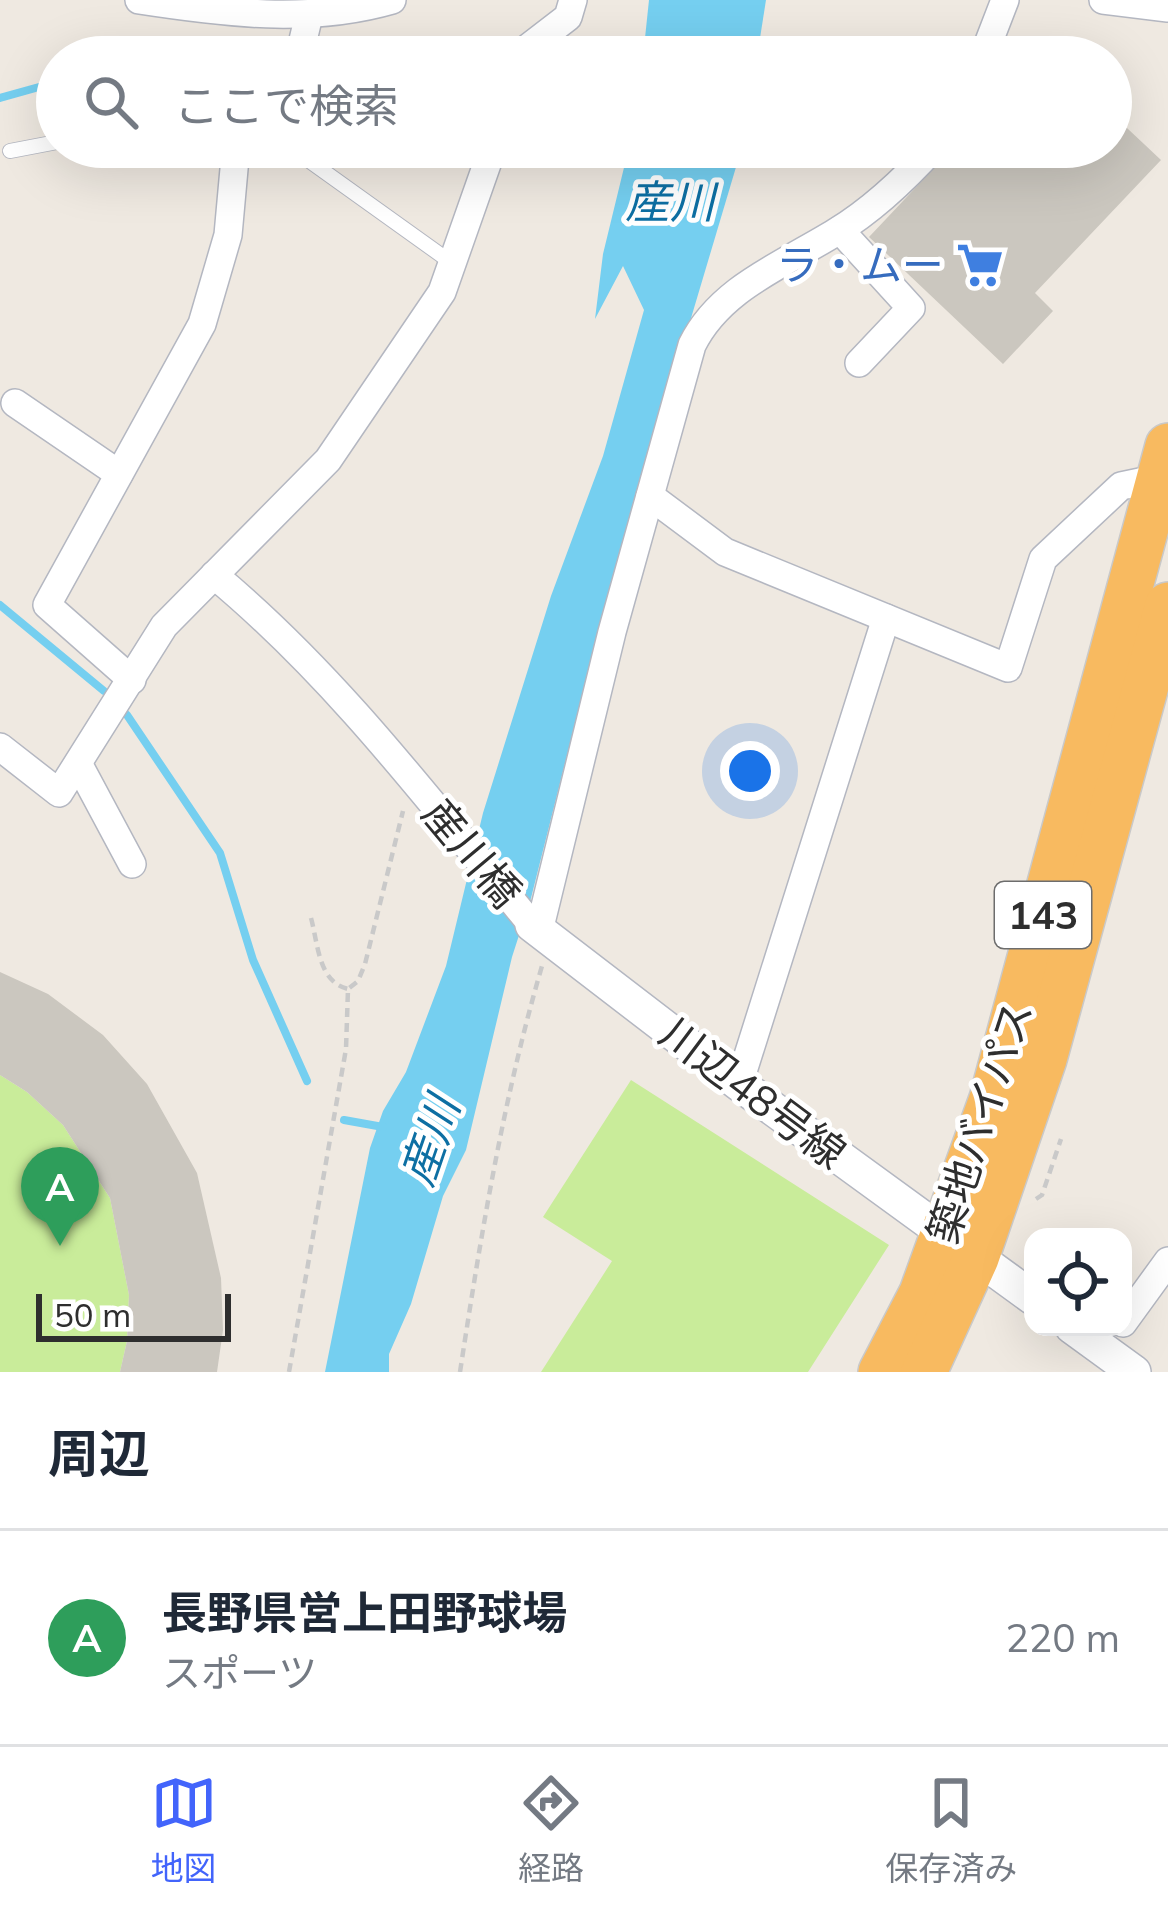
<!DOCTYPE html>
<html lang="ja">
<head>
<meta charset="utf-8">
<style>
  body { margin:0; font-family:Mulish,"Noto Sans JP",sans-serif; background:#f2f2f3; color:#1f2937 }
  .controls { position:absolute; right:36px; bottom:36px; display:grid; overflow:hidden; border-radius:24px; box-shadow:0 12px 48px #0002 }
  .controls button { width:108px; height:108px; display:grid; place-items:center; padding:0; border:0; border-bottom:3px solid #e0e1e3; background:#fff; color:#1f2937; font:60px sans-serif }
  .scale { position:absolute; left:36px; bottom:30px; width:195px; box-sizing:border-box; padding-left:12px; border:6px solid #2e2e2e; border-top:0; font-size:33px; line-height:42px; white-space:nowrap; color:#2e2e2e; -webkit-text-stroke:9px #fff; paint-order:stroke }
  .you { position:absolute; left:750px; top:771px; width:42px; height:42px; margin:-30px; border:9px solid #fff; border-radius:50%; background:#1a73e8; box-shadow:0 0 0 18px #1a73e833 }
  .badge { display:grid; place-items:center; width:78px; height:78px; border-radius:50%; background:#4264fb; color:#fff; font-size:39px; font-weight:700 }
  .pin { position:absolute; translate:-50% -99px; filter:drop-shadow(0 3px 6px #0008) }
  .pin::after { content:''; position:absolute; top:63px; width:42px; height:36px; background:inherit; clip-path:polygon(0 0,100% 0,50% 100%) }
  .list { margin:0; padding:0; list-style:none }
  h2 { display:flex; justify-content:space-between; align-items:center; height:156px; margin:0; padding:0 48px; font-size:51px }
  h2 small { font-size:39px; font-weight:400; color:#747a83 }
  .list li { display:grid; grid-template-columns:78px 1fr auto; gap:36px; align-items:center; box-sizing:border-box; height:216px; padding:0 48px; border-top:3px solid #e0e1e3 }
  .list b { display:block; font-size:45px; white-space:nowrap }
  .list p { margin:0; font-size:39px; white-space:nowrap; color:#747a83 }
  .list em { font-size:39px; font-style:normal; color:#747a83 }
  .icon { flex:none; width:66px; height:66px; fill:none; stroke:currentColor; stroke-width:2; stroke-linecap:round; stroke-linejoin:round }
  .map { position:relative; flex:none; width:1168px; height:1372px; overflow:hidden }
  .search { position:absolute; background:#fff; box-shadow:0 12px 48px #0002; left:36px; right:36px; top:36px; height:132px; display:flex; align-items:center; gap:30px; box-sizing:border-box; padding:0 42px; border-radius:66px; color:#747a83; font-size:45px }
  .sheet { height:372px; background:#fff }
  nav { display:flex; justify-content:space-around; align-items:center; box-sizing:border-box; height:168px; border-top:3px solid #e0e1e3; background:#fff; font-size:33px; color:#747a83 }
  nav a { display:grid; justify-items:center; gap:6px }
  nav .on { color:#4264fb }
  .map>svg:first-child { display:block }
</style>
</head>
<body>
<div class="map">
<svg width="1168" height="1372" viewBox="0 0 1168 1372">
  <rect width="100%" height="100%" fill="#efe9e1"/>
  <!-- pitch -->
  <g fill="#c9ec9a">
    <path d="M 0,1075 L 27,1092 L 63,1125 L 110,1198 L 129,1295 L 127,1341 L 120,1372 L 0,1372 Z"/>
    <path d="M 631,1080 L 889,1245 L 808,1372 L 541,1372 L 612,1261 L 543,1217 Z"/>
  </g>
  <!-- water -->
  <g fill="#75cff0">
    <path d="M 649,0 L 766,0 L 757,57 L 643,57 Z"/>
    <path d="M 629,147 L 742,147 L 602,617 L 531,898 L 512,957 L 466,1150 L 443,1196 L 411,1304 L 389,1354 L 389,1372 L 325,1372 L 370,1148 L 383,1111 L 406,1072 L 446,966 L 483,813 L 551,596 L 603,456 L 644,310 L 623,266 L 595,319 L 603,254 Z"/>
  </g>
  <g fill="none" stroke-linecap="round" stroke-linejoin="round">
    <!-- stream -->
    <g stroke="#75cff0" stroke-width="8">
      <path d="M 0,98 L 57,82"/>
      <path d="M 0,605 L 104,691"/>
      <path d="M 127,715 L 220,853 L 253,960 L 307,1081"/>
      <path d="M 344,1120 L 383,1127"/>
    </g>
  </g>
  <!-- building -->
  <g fill="#cbc7bf">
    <path d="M 1111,113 L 1161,160 L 1035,293 L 1053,311 L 1003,364 L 869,237 L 954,147 L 1111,147 Z"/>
    <path d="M 0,972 L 48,994 L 103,1035 L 147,1084 L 197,1173 L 221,1278 L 223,1330 L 217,1372 L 120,1372 L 127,1341 L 129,1295 L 110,1198 L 63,1125 L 27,1092 L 0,1075 Z"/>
  </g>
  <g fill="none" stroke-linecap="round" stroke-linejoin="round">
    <defs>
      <g id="service">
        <path d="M 290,147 L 452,263"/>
        <path d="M 10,151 L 57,142"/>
      </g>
      <g id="minor">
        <path d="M 139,0 C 224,13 309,24 392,0"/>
        <path d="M 1103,0 L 1168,8"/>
        <path d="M 299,57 L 309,15"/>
        <path d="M 516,57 L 568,17 L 573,0"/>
        <path d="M 983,57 L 1005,0"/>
        <path d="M 840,230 L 911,308 L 859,363"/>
        <path d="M 15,403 L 119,474"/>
        <path d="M 650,496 L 725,552 L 1008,668 L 1043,559 L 1121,486 L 1159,478"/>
        <path d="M 214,575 C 335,675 432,804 532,925"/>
        <path d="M 132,680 L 47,605 L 202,324 L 228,235 L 236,147"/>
        <path d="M 0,747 L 59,793 L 164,626 L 328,460 L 442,292 L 493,147"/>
        <path d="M 79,765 L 132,864"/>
        <path d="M 539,931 L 612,632 L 692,345 C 720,288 783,265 836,232 C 872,210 906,178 934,147"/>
        <path d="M 739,1084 L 886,618"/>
        <path d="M 1123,1323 L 1168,1261"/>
      </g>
      <g id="tertiary">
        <path d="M 532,925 L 739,1084 L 1033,1298"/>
        <path d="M 1072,1327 L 1134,1372"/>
      </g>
      <g id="trunk">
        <path d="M 881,1372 L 922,1293 L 992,1099 L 1168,446"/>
        <path d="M 924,1372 L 976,1258 L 1044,1059 L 1168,605"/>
      </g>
    </defs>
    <!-- service casing -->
    <use href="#service" stroke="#b4b7c1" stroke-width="16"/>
    <!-- minor casing -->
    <use href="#minor" stroke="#b4b7c1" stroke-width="30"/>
    <!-- tertiary casing -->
    <use href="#tertiary" stroke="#b4b7c1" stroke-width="36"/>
    <!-- trunk casing -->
    <use href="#trunk" stroke="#c9c9c9" stroke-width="48"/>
    <!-- path -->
    <g stroke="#c9c9c9" stroke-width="4.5" stroke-dasharray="9 6" stroke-linecap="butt">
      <path d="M 311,918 C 318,943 318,982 348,989"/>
      <path d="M 1036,1199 L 1042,1195 L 1061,1139"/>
      <path d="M 289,1372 L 346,1049 L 348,989 L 358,981 L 365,964 L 403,811"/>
      <path d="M 460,1372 C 481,1235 503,1099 542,966"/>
    </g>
    <!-- service -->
    <use href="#service" stroke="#fff" stroke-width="14"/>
    <!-- minor -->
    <use href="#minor" stroke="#fff" stroke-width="27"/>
    <!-- tertiary -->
    <use href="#tertiary" stroke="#fff" stroke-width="33"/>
    <!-- trunk -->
    <use href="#trunk" stroke="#f8ba60" stroke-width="45"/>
  </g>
  <!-- icons -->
  <defs>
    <symbol id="supermarket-bare" viewBox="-9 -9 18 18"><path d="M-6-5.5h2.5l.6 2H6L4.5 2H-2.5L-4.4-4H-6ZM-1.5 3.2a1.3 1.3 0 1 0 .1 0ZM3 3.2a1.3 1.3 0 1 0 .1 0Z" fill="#3f7fe0" stroke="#fff" stroke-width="2.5" paint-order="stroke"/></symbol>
  </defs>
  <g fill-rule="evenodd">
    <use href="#supermarket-bare" x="947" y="232" width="66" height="66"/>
  </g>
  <g text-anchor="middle" stroke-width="10" stroke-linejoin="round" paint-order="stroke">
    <!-- shield labels -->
    <rect fill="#fff" stroke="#6d6d6d" stroke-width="3" x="995" y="882" width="96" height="66" rx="9"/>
    <g font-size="39" font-weight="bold" fill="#2e2e2e">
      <text x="1043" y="929">143</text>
    </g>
    <!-- shop labels -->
    <g font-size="42" fill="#366cbe" stroke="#fff" text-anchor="end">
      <text x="944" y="280">ラ・ムー</text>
    </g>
    <!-- street labels -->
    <g font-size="42" fill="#2e2e2e" stroke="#fff">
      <text transform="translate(472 853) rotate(50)" y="15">産川橋</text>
      <text transform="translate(753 1093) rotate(37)" y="15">川辺48号線</text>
      <text transform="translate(980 1122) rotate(-72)" y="15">築地バイパス</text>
    </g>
    <!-- water labels -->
    <g font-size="45" font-style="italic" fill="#0d6fa3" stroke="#fff">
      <text x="670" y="218">産川</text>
      <text transform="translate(430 1141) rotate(-71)" y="16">産川</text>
    </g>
  </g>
</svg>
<div class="controls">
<button><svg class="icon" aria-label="locate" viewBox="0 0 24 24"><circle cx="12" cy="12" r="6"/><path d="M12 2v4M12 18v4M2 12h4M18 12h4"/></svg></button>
</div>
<div class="scale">50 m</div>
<div class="you"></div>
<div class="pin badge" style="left:60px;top:1246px;background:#2e9e5b">A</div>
<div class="search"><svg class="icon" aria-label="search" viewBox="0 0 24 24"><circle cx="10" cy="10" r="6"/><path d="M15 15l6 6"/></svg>ここで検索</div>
</div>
<section class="sheet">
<h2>周辺<small></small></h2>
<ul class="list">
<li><span class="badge" style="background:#2e9e5b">A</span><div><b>長野県営上田野球場</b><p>スポーツ</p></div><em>220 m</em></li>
</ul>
</section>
<nav>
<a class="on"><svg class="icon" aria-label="map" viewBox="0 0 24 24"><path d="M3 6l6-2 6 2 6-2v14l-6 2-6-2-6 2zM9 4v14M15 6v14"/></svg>地図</a>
<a><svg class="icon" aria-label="directions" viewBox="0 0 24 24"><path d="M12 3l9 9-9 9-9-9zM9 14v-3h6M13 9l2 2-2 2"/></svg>経路</a>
<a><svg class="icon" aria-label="saved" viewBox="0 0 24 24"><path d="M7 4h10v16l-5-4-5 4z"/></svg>保存済み</a>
</nav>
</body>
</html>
